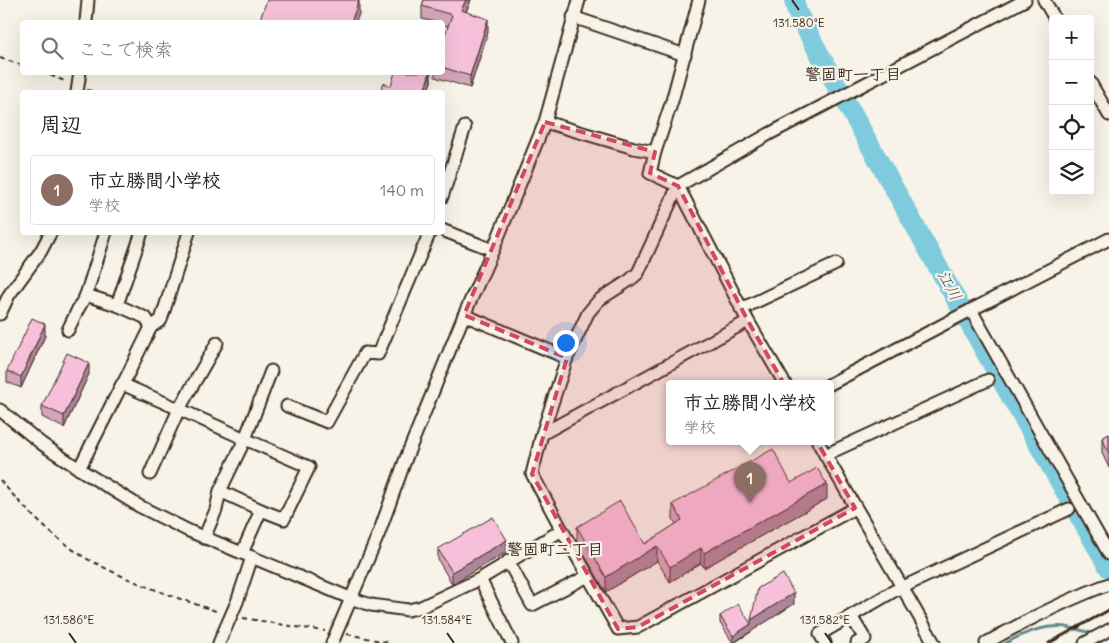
<!DOCTYPE html>
<html lang="ja">
<head>
<meta charset="utf-8">
<style>
  body { margin:0; font-family:Delius,"Klee One",sans-serif; background:#f6f6f6; color:#222 }
  .controls { position:absolute; right:15px; top:15px; display:grid; overflow:hidden; border-radius:5px; box-shadow:0 5px 20px #0002 }
  .controls button { width:45px; height:45px; display:grid; place-items:center; padding:0; border:0; border-bottom:1px solid #e0e0e0; background:#fff; color:#222; font:25px sans-serif }
  .you { position:absolute; left:565px; top:342px; width:18px; height:18px; margin:-12px; border:4px solid #fff; border-radius:50%; background:#1a73e8; box-shadow:0 0 0 8px #1a73e833 }
  .badge { display:grid; place-items:center; width:32px; height:32px; border-radius:50%; background:#d1495b; color:#fff; font-size:16px; font-weight:700 }
  .pin { position:absolute; translate:-50% -41px; filter:drop-shadow(0 1px 2px #0008) }
  .pin::after { content:''; position:absolute; top:26px; width:18px; height:15px; background:inherit; clip-path:polygon(0 0,100% 0,50% 100%) }
  .popup { position:absolute; left:666px; top:380px; width:168px; height:65px; box-sizing:border-box; display:grid; place-content:center; border-radius:5px; background:#fff; filter:drop-shadow(0 1px 4px #0005); font-size:16px; white-space:nowrap; color:#767676 }
  .popup b { font-size:19px; color:#222 }
  .popup::after { content:''; position:absolute; left:50%; top:100%; margin-left:-10px; border:10px solid transparent; border-top-color:#fff }
  .list { margin:0; padding:0; list-style:none }
  h2 { display:flex; justify-content:space-between; align-items:center; height:65px; margin:0; padding:0 20px; font-size:21px }
  h2 small { font-size:16px; font-weight:400; color:#767676 }
  .list li { display:grid; grid-template-columns:32px 1fr auto; gap:15px; align-items:center; box-sizing:border-box; height:70px; margin:0 10px 10px; padding:0 10px; border:1px solid #e0e0e0; border-radius:5px }
  .list b { display:block; font-size:19px; white-space:nowrap }
  .list p { margin:0; font-size:16px; white-space:nowrap; color:#767676 }
  .list em { font-size:16px; font-style:normal; color:#767676 }
  .icon { flex:none; width:28px; height:28px; fill:none; stroke:currentColor; stroke-width:2; stroke-linecap:round; stroke-linejoin:round }
  .map { position:relative; flex:none; width:1109px; height:643px; overflow:hidden }
  .search { position:absolute; background:#fff; box-shadow:0 5px 20px #0002; left:20px; top:20px; width:425px; height:55px; display:flex; align-items:center; gap:12px; box-sizing:border-box; padding:0 18px; border-radius:5px; color:#767676; font-size:19px }
  .panel { position:absolute; background:#fff; box-shadow:0 5px 20px #0002; left:20px; top:90px; width:425px; height:145px; border-radius:5px }
  .map>svg:first-child { display:block }
</style>
</head>
<body>
<div class="map">
<svg width="1109" height="643" viewBox="0 0 1109 643">
  <rect width="100%" height="100%" fill="#f7f3e8"/>
  <filter id="ink" filterUnits="userSpaceOnUse"><feTurbulence type="fractalNoise" baseFrequency=".02" numOctaves="2"/><feDisplacementMap in="SourceGraphic" scale="10" xChannelSelector="R" yChannelSelector="G"/><feConvolveMatrix kernelMatrix="1 2 1 2 8 2 1 2 1" color-interpolation-filters="sRGB"/></filter>
  <g filter="url(#ink)">
    <g fill="none" stroke-linecap="round" stroke-linejoin="round">
      <!-- stream -->
      <path stroke="#648b91" stroke-width="3" d="M 1006,643 C 1026,632 1048,623 1071,628 C 1079,629 1086,632 1094,634"/>
      <!-- river -->
      <path stroke="#7fcbde" stroke-width="20" d="M 794,0 L 797,12 L 829,72 L 986,353 L 1109,568"/>
      <defs>
        <g id="minor">
          <path d="M 699,0 L 672,101 L 655,152 L 650,173 L 678,186 L 748,321 L 785,384"/>
          <path d="M 1044,0 L 1055,19"/>
          <path d="M 573,17 L 685,55"/>
          <path d="M 86,22 L 88,0"/>
          <path d="M 1090,82 L 1109,115"/>
          <path d="M 77,92 L 80,72"/>
          <path d="M 545,122 L 634,148 L 655,152"/>
          <path d="M 442,197 L 465,127"/>
          <path d="M 442,230 L 493,250"/>
          <path d="M 106,232 L 86,295 L 117,305"/>
          <path d="M 142,232 L 117,305 L 146,318 L 151,327"/>
          <path d="M 741,309 L 836,264"/>
          <path d="M 971,310 L 1109,554"/>
          <path d="M 0,314 L 9,295 L 41,251 L 51,232"/>
          <path d="M 464,315 L 567,358"/>
          <path d="M 68,330 L 78,309 L 86,295"/>
          <path d="M 217,343 L 179,409 L 245,439 L 220,491 L 261,510"/>
          <path d="M 123,384 L 151,327 L 161,320 L 189,232"/>
          <path d="M 830,384 L 971,310 L 1109,239"/>
          <path d="M 287,406 L 327,422 L 365,353 L 378,354 L 430,232"/>
          <path d="M 0,410 L 42,444 L 84,472 L 139,506 L 189,531 L 350,598 L 371,605 L 408,610 L 421,607 L 480,579 L 562,530"/>
          <path d="M 542,434 L 748,321"/>
          <path d="M 818,442 C 856,509 896,575 934,643"/>
          <path d="M 825,455 L 988,380"/>
          <path d="M 79,469 L 122,384 L 179,409 L 150,474"/>
          <path d="M 855,508 L 638,627 L 618,629 L 562,530 L 532,474 L 542,434 L 567,358 L 588,313 L 599,300 L 630,280 L 638,273 L 678,186 L 769,134 L 1025,0"/>
          <path d="M 204,538 L 216,510 L 220,491"/>
          <path d="M 242,553 L 261,510 L 284,519 L 309,467 L 245,439 L 271,371"/>
          <path d="M 508,561 L 532,605 L 588,576"/>
          <path d="M 480,579 L 512,643"/>
          <path d="M 851,616 L 865,639 L 857,643"/>
          <path d="M 219,643 L 237,602 L 252,557"/>
          <path d="M 332,643 L 379,533 L 406,458 L 464,315 L 493,250 L 545,122 L 579,0"/>
          <path d="M 825,643 L 820,634 L 894,591 L 903,587 L 1069,509"/>
          <path d="M 986,643 C 1025,621 1066,600 1109,584"/>
          <path d="M 1085,643 L 1109,630"/>
        </g>
      </defs>
      <!-- minor casing -->
      <use href="#minor" stroke="#3b2a1e" stroke-width="15"/>
      <!-- path -->
      <g stroke="#3b2a1e" stroke-width="2" stroke-dasharray="5 4" stroke-linecap="butt">
        <path d="M 0,58 L 22,65"/>
        <path d="M 42,72 L 67,82"/>
        <path d="M 87,90 L 95,92"/>
        <path d="M 0,480 C 23,507 48,533 78,553 C 86,559 96,563 105,568 C 141,586 180,599 219,612"/>
        <path d="M 243,618 L 296,627 L 325,631"/>
        <path d="M 347,634 L 391,643"/>
      </g>
      <!-- minor -->
      <use href="#minor" stroke="#f7f3e8" stroke-width="11"/>
      <!-- rail -->
      <path stroke="#3b2a1e" stroke-width="3" d="M 1049,643 L 1109,610"/>
    </g>
    <!-- wall -->
    <g fill="#d4a5bb" stroke="#3b2a1e">
      <path d="M 424,0 L 471,0 L 466,12 L 488,32 L 470,88 L 435,77 L 435,72 L 442,72 L 442,43 L 448,26 L 442,25 L 442,22 L 435,22 L 422,19 L 422,6 Z"/>
      <path d="M 431,72 L 431,82 L 427,92 L 380,92 L 391,86 Z"/>
      <path d="M 45,336 L 21,388 L 7,382 L 7,371 Z"/>
      <path d="M 89,374 L 64,428 L 42,417 L 42,406 Z"/>
      <path d="M 1109,434 L 1109,468 L 1102,453 L 1102,438 Z"/>
      <path d="M 791,483 L 827,499 L 704,568 L 701,563 L 670,582 L 657,561 L 606,592 L 577,542 L 577,527 L 645,544 L 676,524 L 673,519 L 673,504 Z"/>
      <path d="M 438,549 L 507,552 L 452,584 L 438,560 Z"/>
      <path d="M 794,604 L 751,631 L 751,632 L 734,643 L 733,643 L 720,623 L 720,616 L 751,624 Z"/>
    </g>
    <!-- shaded-wall -->
    <g fill="#ac8699" stroke="#3b2a1e">
      <path d="M 359,0 L 359,14 L 356,22 L 351,22 Z"/>
      <path d="M 466,0 L 471,0 L 461,23 L 461,10 Z"/>
      <path d="M 488,19 L 488,32 L 470,88 L 470,76 Z"/>
      <path d="M 430,72 L 431,82 L 427,92 L 424,92 Z"/>
      <path d="M 45,324 L 45,336 L 21,388 L 21,377 Z"/>
      <path d="M 89,363 L 89,374 L 64,428 L 64,416 Z"/>
      <path d="M 827,484 L 827,499 L 704,568 L 704,553 Z"/>
      <path d="M 507,540 L 507,552 L 452,584 L 452,572 Z"/>
      <path d="M 657,546 L 657,561 L 606,592 L 606,577 Z"/>
      <path d="M 701,548 L 701,563 L 670,582 L 670,567 Z"/>
      <path d="M 794,593 L 794,604 L 733,643 L 733,636 L 751,624 L 751,620 Z"/>
    </g>
    <!-- building -->
    <g fill="#f6c0da" stroke="#3b2a1e">
      <path d="M 267,0 L 359,0 L 351,22 L 259,22 Z"/>
      <path d="M 424,0 L 466,0 L 461,10 L 488,19 L 470,76 L 442,67 L 442,43 L 452,15 L 422,6 Z"/>
      <path d="M 395,72 L 430,72 L 424,92 L 417,90 L 416,92 L 380,92 L 383,83 L 391,86 Z"/>
      <path d="M 32,318 L 45,324 L 21,377 L 7,371 Z"/>
      <path d="M 67,353 L 89,363 L 64,416 L 42,406 Z"/>
      <path d="M 1109,434 L 1109,453 L 1102,438 Z"/>
      <path d="M 773,449 L 791,483 L 817,468 L 827,484 L 704,553 L 701,548 L 670,567 L 657,546 L 606,577 L 577,527 L 620,501 L 645,544 L 682,520 L 673,504 Z"/>
      <path d="M 493,517 L 507,540 L 452,572 L 438,549 Z"/>
      <path d="M 783,574 L 794,593 L 751,620 L 758,588 Z"/>
      <path d="M 738,604 L 751,624 L 733,636 L 720,616 Z"/>
    </g>
  </g>
  <!-- marked area -->
  <path fill="#d1495b" fill-opacity="0.2" stroke="#d1495b" stroke-width="4" stroke-dasharray="10 6" stroke-linejoin="round" d="M 545,122 L 655,152 L 650,173 L 678,186 L 748,321 L 855,508 L 638,627 L 618,629 L 532,474 L 567,358 L 464,315 Z"/>
  <!-- ticks -->
  <path fill="none" stroke="#3b2a1e" stroke-width="2" d="M 792,0 L 799,10M 69,633 L 76,643M 447,633 L 454,643M 825,633 L 832,643"/>
  <g text-anchor="middle" stroke-width="4.5" stroke-linejoin="round" paint-order="stroke">
    <!-- neighbourhood labels -->
    <g font-size="16" font-weight="bold" fill="#3b2a1e" stroke="#f7f3e8">
      <text x="853" y="80">警固町一丁目</text>
      <text x="555" y="555">警固町二丁目</text>
    </g>
    <!-- water labels -->
    <g font-size="16" font-style="italic" fill="#4c524e" stroke="#f7f3e8">
      <text transform="translate(950 285) rotate(61)" y="6">江川</text>
    </g>
  </g>
  <g font-size="12" text-anchor="middle" fill="#3b2a1e" stroke="#f7f3e8" stroke-width="4.5" stroke-linejoin="round" paint-order="stroke">
    <text x="799" y="27">131.580°E</text>
    <text x="69" y="624">131.586°E</text>
    <text x="447" y="624">131.584°E</text>
    <text x="825" y="624">131.582°E</text>
  </g>
</svg>
<div class="controls">
<button>+</button>
<button>−</button>
<button><svg class="icon" aria-label="locate" viewBox="0 0 24 24"><circle cx="12" cy="12" r="6"/><path d="M12 2v4M12 18v4M2 12h4M18 12h4"/></svg></button>
<button><svg class="icon" aria-label="layers" viewBox="0 0 24 24"><path d="M12 4l9 5-9 5-9-5zM3 14l9 5 9-5"/></svg></button>
</div>
<div class="you"></div>
<div class="pin badge" style="left:750px;top:503px;background:#8d6e63">1</div>
<div class="popup"><b>市立勝間小学校</b>学校</div>
<div class="search"><svg class="icon" aria-label="search" viewBox="0 0 24 24"><circle cx="10" cy="10" r="6"/><path d="M15 15l6 6"/></svg>ここで検索</div>
<section class="panel">
<h2>周辺<small></small></h2>
<ul class="list">
<li><span class="badge" style="background:#8d6e63">1</span><div><b>市立勝間小学校</b><p>学校</p></div><em>140 m</em></li>
</ul>
</section>
</div>
</body>
</html>
